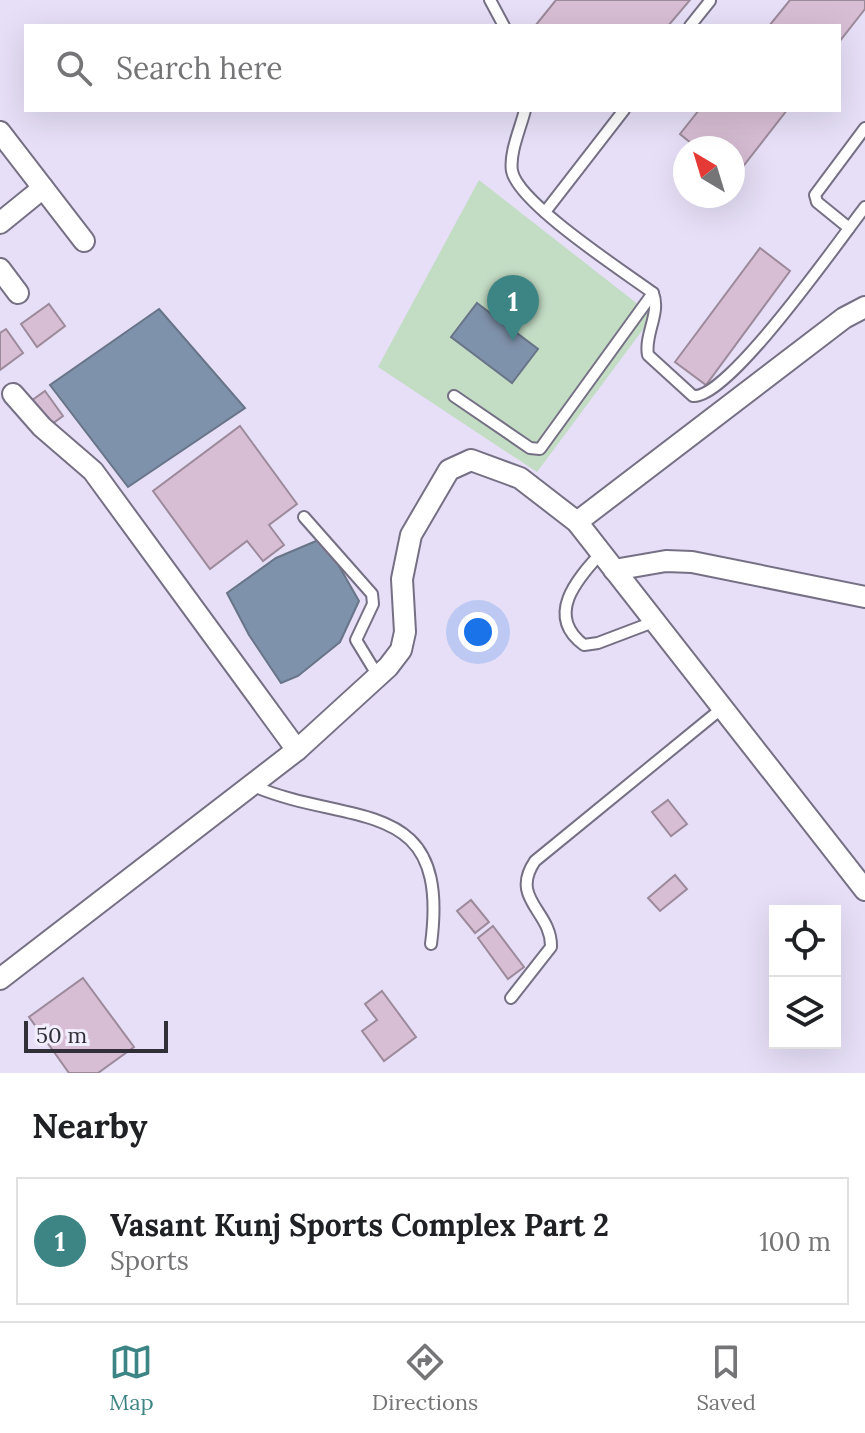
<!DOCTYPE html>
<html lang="en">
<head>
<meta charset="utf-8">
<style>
  body { margin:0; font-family:Lora,serif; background:#f2f2f2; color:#202124 }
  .controls { position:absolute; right:24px; bottom:24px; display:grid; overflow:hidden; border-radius:0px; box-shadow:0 8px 32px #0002 }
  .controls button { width:72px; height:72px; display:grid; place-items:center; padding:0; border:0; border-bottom:2px solid #e0e0e0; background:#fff; color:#202124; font:40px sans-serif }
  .compass { position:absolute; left:673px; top:136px; width:72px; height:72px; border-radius:50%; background:#fff; box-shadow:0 8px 32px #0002; rotate:322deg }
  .scale { position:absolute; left:24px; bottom:20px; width:144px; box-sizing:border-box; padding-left:8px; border:4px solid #312f38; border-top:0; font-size:22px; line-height:28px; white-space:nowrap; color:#312f38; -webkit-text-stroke:6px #f2eefd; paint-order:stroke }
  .you { position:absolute; left:478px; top:632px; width:28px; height:28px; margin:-20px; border:6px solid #fff; border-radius:50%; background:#1a73e8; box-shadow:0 0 0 12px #1a73e833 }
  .badge { display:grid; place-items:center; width:52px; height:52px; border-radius:50%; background:#3d8585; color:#fff; font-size:26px; font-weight:700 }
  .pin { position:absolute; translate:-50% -66px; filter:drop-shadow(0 2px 4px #0008) }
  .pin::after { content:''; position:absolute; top:42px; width:28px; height:24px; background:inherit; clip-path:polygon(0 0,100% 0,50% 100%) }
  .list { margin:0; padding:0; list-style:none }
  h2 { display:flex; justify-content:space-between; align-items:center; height:104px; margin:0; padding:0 32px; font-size:34px }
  h2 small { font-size:26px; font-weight:400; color:#757577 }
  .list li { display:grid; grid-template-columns:52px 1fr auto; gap:24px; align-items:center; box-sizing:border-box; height:128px; margin:0 16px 16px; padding:0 16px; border:2px solid #e0e0e0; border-radius:0px }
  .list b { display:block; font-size:30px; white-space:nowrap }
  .list p { margin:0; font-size:26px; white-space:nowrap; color:#757577 }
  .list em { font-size:26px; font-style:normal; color:#757577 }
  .icon { flex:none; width:44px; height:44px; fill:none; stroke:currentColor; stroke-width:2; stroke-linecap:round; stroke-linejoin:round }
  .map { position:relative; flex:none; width:865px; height:1073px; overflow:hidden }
  .search { position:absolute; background:#fff; box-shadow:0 8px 32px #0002; left:24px; right:24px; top:24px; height:88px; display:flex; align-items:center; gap:20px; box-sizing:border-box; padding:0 28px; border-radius:0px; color:#757577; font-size:30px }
  .sheet { height:248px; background:#fff }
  nav { display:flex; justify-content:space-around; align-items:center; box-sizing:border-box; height:112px; border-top:2px solid #e0e0e0; background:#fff; font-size:22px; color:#757577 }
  nav a { display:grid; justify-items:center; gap:4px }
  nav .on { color:#3d8585 }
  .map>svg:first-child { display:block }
</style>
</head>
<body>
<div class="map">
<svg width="865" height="1073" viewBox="0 0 865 1073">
  <rect width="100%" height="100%" fill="#e6dff7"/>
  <!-- green -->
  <path fill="#c3dcc4" d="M 479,180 L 653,316 L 537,472 L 378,367 Z"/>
  <!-- water -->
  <g fill="#7f92ab" stroke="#687488" stroke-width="2">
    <path d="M 477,303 L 538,349 L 512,383 L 451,337 Z"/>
    <path d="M 159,309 L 245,408 L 128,487 L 50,385 Z"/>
    <path d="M 323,538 L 359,601 L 340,642 L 298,676 L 281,683 L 249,635 L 227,593 L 276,558 Z"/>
  </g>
  <!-- building -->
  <g fill="#d8bed5" stroke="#9c8a9b" stroke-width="2">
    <path d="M 556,0 L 690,0 L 668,26 L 535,26 Z"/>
    <path d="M 790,0 L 865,0 L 865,9 L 839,42 L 839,26 L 769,26 Z"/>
    <path d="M 699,110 L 787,110 L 734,178 L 733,148 L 697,148 L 680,134 Z"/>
    <path d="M 760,248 L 790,271 L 706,385 L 675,362 Z"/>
    <path d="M 49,304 L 65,326 L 37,347 L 21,324 Z"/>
    <path d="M 6,329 L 23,353 L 0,370 L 0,333 Z"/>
    <path d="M 45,391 L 63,416 L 49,426 L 31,401 Z"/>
    <path d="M 240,426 L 297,504 L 269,525 L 284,545 L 263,561 L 247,541 L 210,569 L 153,491 Z"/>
    <path d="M 668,800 L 687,824 L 671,836 L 652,812 Z"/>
    <path d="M 675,875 L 687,889 L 660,911 L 648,898 Z"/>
    <path d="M 471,900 L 489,922 L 475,933 L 457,911 Z"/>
    <path d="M 493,926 L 524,967 L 508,979 L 478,938 Z"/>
    <path d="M 83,978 L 134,1047 L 98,1073 L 69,1073 L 29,1017 Z"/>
    <path d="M 382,991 L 416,1037 L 384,1061 L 362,1031 L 377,1020 L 365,1004 Z"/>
  </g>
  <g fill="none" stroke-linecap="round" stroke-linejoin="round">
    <defs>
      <g id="service">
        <path d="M 490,0 L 504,26"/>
        <path d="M 690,26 L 710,1"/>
        <path d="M 525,110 C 521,127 509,153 512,171 C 518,203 623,271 653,293 C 661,313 644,335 648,355 L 693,396 C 728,400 840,239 865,207"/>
        <path d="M 545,212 L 624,110"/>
        <path d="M 849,228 L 817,202 L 815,195 L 865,128"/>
        <path d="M 454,396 L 530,448 L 540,449 L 653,293"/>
        <path d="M 304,517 L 372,594 L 373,604 L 356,640 L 378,676"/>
        <path d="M 601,553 C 576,580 545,616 584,645 L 598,643 L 656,621"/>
        <path d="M 251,785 C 349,828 451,792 431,944"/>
        <path d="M 511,998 L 551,947 C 552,911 509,899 535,861 L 721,709"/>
      </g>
      <g id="minor">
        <path d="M 0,132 L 84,241"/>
        <path d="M 0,223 L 43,188"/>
        <path d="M 0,269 L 18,293"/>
        <path d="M 13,394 L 42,427 L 93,471 L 297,750"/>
        <path d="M 577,522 L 844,318 L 865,307"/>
        <path d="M 614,570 L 666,561 L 692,562 L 865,597"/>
        <path d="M 0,979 L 297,750 L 388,667 L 401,650 L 405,632 L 402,579 L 411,535 L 449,470 L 471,460 L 520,478 L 577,522 L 865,890"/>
      </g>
    </defs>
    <!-- service casing -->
    <use href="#service" stroke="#767085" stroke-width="14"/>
    <!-- minor casing -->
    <use href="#minor" stroke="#767085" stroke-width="24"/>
    <!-- service -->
    <use href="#service" stroke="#fff" stroke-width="10"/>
    <!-- minor -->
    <use href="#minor" stroke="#fff" stroke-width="20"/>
  </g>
</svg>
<div class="controls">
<button><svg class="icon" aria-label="locate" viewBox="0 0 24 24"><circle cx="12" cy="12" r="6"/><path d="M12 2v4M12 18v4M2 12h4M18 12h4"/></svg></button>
<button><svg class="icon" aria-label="layers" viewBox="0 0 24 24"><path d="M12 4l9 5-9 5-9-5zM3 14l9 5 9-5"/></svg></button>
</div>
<svg class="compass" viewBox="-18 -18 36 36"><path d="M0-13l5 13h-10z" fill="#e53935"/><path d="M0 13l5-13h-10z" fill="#757577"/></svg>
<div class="scale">50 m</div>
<div class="you"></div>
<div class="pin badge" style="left:513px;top:341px">1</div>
<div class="search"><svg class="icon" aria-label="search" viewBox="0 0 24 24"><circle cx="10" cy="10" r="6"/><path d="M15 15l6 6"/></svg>Search here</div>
</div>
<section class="sheet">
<h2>Nearby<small></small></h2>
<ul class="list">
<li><span class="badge">1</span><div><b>Vasant Kunj Sports Complex Part 2</b><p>Sports</p></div><em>100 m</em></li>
</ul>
</section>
<nav>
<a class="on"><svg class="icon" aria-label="map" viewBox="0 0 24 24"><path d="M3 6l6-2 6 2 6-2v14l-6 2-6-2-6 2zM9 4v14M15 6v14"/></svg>Map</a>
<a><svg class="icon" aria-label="directions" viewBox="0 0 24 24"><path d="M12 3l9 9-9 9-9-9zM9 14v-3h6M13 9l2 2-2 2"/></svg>Directions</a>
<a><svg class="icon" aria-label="saved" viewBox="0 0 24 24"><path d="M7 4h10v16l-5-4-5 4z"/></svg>Saved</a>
</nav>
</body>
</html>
